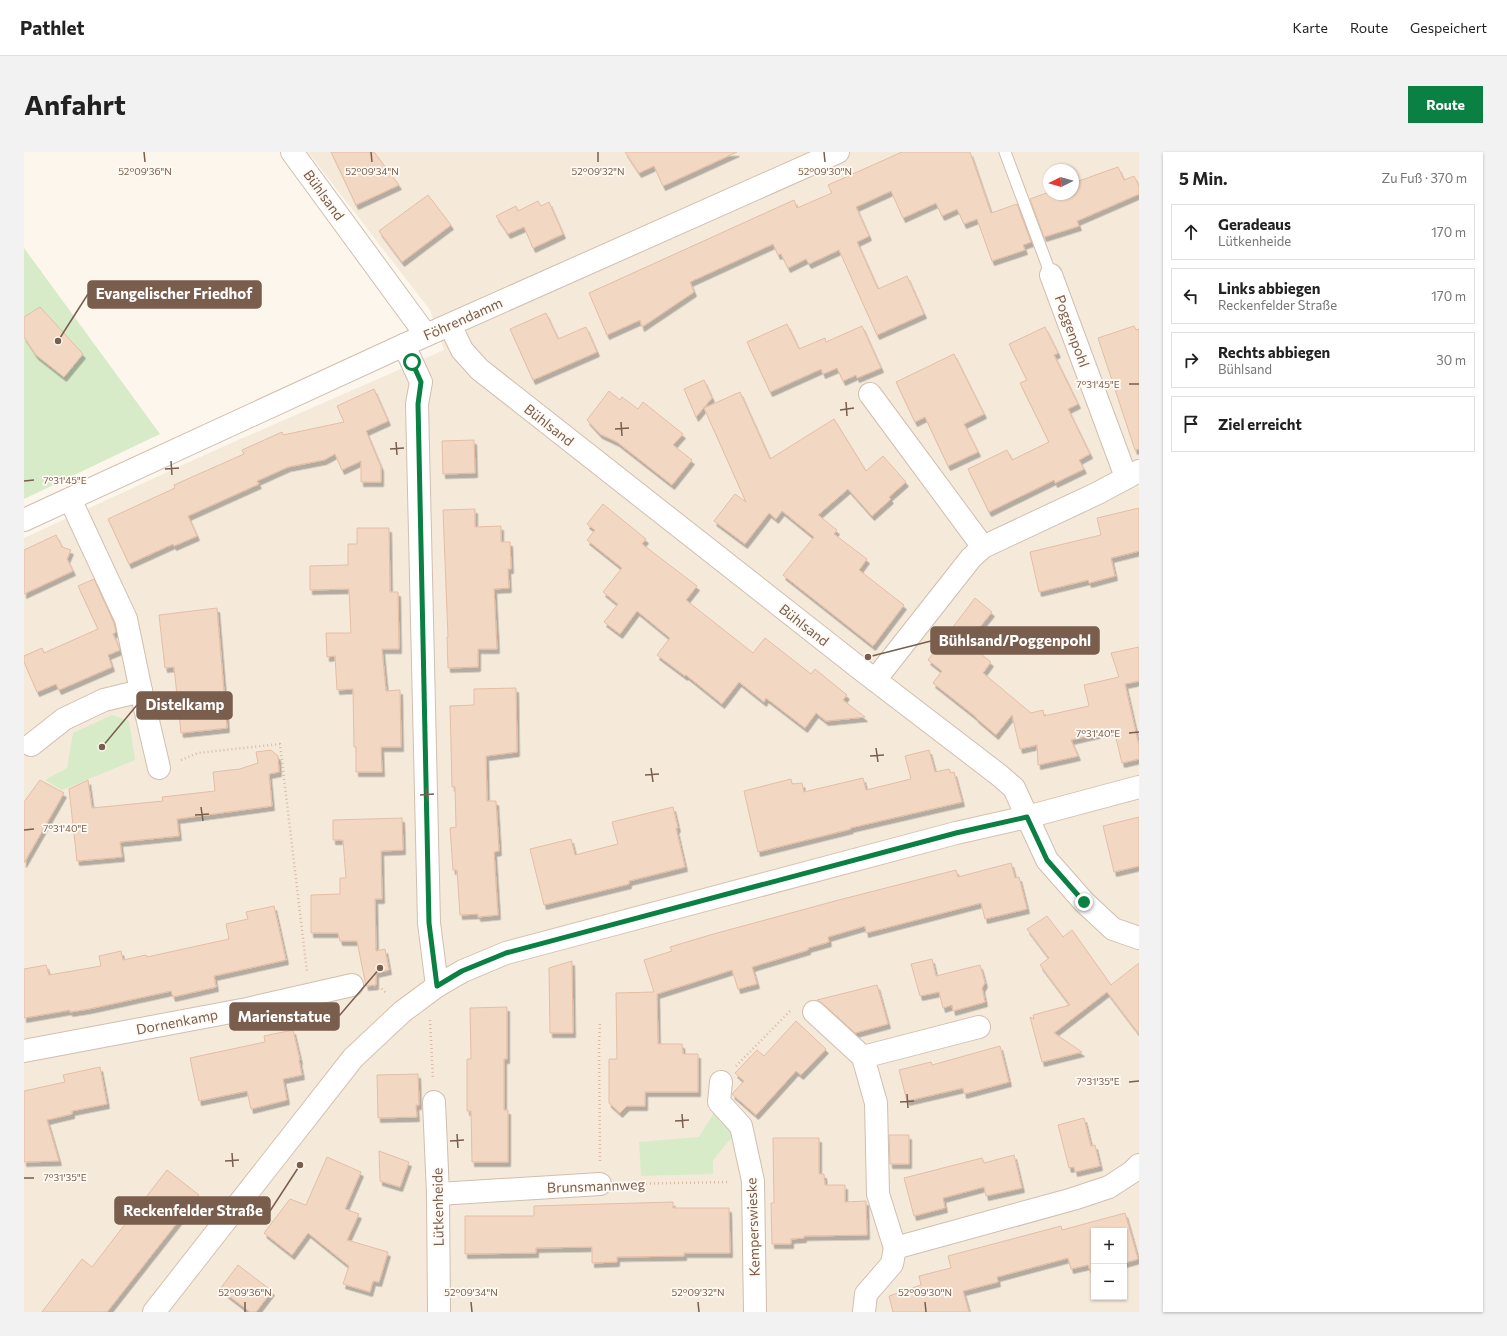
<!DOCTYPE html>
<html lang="de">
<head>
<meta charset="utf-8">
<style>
  body { margin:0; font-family:Commissioner,sans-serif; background:#f2f2f2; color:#222 }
  .controls { position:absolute; right:12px; bottom:12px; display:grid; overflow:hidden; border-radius:0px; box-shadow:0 1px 3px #0004 }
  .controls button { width:36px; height:36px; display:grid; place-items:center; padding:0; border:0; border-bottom:1px solid #e0e0e0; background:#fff; color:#222; font:20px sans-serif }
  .compass { position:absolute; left:1019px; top:12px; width:36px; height:36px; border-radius:50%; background:#fff; box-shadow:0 1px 3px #0004; rotate:265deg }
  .stop { position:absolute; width:12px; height:12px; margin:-9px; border:3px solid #0b8043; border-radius:50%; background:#fff }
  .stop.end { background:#0b8043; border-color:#fff; box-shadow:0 1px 4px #0008 }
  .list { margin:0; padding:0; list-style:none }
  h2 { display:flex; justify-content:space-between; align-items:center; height:52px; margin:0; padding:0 16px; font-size:17px }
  h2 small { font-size:13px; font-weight:400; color:#767676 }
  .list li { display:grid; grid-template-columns:26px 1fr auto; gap:12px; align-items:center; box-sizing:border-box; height:56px; margin:0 8px 8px; padding:0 8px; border:1px solid #e0e0e0; border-radius:0px }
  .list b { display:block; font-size:15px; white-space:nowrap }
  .list p { margin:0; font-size:13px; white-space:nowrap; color:#767676 }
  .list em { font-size:13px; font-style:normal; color:#767676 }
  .icon { flex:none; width:22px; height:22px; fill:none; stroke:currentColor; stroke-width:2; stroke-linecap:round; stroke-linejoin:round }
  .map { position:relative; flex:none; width:1115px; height:1160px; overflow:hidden; border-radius:0px }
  header { display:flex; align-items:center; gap:24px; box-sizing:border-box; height:56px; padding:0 20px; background:#fff; border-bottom:1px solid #e0e0e0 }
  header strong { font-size:19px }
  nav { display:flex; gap:22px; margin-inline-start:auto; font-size:14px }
  .intro { display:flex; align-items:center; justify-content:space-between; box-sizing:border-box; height:96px; padding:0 24px }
  h1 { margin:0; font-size:28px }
  .button { padding:10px 18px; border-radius:0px; background:#0b8043; color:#fff; font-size:14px; font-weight:700 }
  main { display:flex; gap:24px; padding:0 24px }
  aside { flex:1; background:#fff; border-radius:0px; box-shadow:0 1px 3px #0004 }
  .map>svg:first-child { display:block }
</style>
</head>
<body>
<header>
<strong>Pathlet</strong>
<nav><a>Karte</a><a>Route</a><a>Gespeichert</a></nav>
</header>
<div class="intro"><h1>Anfahrt</h1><a class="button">Route</a></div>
<main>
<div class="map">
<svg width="1115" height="1160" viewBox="0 0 1115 1160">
  <defs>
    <filter id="shadow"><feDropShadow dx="2.5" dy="4.5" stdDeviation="0" flood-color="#0004"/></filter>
  </defs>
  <rect width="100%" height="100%" fill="#fdf6ec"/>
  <!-- residential -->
  <path fill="#f5e9da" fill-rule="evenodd" d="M 284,0 L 1115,0 L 1115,1160 L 0,1160 L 0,386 L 187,300 L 420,198 L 406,158 ZM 1025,18 L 1049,18 L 1049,42 L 1025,42 ZM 1070,1079 L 1100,1079 L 1100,1145 L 1070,1145 Z"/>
  <!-- green -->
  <g fill="#d7ebc9">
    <path d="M 0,96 L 136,282 L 0,347 Z"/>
    <path d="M 88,563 L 105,569 L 111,608 L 38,638 L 21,628 L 43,616 L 49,581 Z"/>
    <path d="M 693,956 L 713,979 L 689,1008 L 689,1022 L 617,1024 L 615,990 L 675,985 Z"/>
  </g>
  <!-- building -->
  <g fill="#f2d7c3" stroke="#e5bda4" filter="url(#shadow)">
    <path d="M 307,0 L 350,0 L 375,33 L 332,53 Z"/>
    <path d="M 601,0 L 713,0 L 639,34 L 630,14 L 615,21 Z"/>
    <path d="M 878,0 L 946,0 L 967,61 L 993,52 L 1007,90 L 999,93 L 1001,98 L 968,109 L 953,67 L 940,72 L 933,57 L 918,64 L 912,51 L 879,66 L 867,39 L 832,55 L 845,84 L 833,90 L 854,137 L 883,124 L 900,162 L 853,183 L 815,98 L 785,112 L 782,107 L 764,116 L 757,102 L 754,103 L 749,92 L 666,130 L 670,140 L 618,175 L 616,168 L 583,183 L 565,141 L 770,48 L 773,56 L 808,41 L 804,33 Z"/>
    <path d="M 1094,15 L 1100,28 L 1110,24 L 1115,34 L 1115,42 L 1053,69 L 1055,74 L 1020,85 L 1006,47 L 1025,40 L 1025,42 L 1049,42 L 1049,31 Z"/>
    <path d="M 404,43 L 427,73 L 378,110 L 355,79 Z"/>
    <path d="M 514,49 L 517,54 L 525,50 L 539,82 L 509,96 L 500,75 L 484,82 L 472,64 L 492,54 L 494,59 Z"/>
    <path d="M 16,155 L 59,202 L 40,225 L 12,203 L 0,185 L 0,165 Z"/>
    <path d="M 522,161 L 534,187 L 562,175 L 573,200 L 509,228 L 486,177 Z"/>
    <path d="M 763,172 L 775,197 L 801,186 L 802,190 L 838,174 L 857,216 L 833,226 L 832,223 L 819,229 L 813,216 L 799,222 L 797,217 L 746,240 L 723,190 Z"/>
    <path d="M 1110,174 L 1112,178 L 1115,177 L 1115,297 L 1111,298 L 1074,186 Z"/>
    <path d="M 1021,175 L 1034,201 L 1030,203 L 1054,252 L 1044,257 L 1066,302 L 1055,308 L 1060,317 L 1031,331 L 1030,328 L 965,360 L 944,317 L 983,298 L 988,308 L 1025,290 L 996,231 L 1003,228 L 985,192 Z"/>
    <path d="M 930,202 L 960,262 L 940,272 L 954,300 L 924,314 L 901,265 L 891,270 L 872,230 Z"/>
    <path d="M 680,228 L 688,246 L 672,265 L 660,237 Z"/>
    <path d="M 350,237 L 364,269 L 342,279 L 357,315 L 357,330 L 337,330 L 337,309 L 318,318 L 311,302 L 300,308 L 264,315 L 233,329 L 235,332 L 164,364 L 173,384 L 150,394 L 149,392 L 105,412 L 84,367 L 151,336 L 150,333 L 220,302 L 218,298 L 258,280 L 259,283 L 320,270 L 313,254 Z"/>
    <path d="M 585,239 L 596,248 L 598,245 L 614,257 L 619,250 L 659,282 L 649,293 L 668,308 L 648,333 L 593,290 L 576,282 L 563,268 Z"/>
    <path d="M 716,240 L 746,307 L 810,267 L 842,319 L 859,304 L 882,330 L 865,345 L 867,347 L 848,364 L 824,337 L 794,363 L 813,378 L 810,382 L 843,407 L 835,418 L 880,453 L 849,494 L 759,423 L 790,385 L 758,359 L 752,367 L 745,361 L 721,392 L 690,369 L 711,342 L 722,350 L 680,256 Z"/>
    <path d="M 450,288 L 451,321 L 419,322 L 418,289 Z"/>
    <path d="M 579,352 L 622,387 L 618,392 L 673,434 L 662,448 L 729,501 L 741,486 L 787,522 L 791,517 L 823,543 L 819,548 L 841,565 L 802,569 L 792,561 L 781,576 L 742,546 L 740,550 L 715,530 L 698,552 L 662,523 L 661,524 L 633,503 L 646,486 L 613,459 L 596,482 L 580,470 L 594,452 L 579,440 L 598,416 L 563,388 L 571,378 L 563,372 Z"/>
    <path d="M 1115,356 L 1115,399 L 1087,406 L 1091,424 L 1065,431 L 1064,428 L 1015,440 L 1006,400 L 1077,383 L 1073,366 Z"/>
    <path d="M 451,357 L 451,375 L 477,374 L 477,390 L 486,390 L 487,417 L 484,417 L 485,436 L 470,437 L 473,497 L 454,497 L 454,515 L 424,516 L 423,485 L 424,485 L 419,358 Z"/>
    <path d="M 333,376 L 365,376 L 366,440 L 374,440 L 375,497 L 358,497 L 362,539 L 376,538 L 377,595 L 357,595 L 358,620 L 332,620 L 332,595 L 330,595 L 329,537 L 313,538 L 311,504 L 303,505 L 302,481 L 327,481 L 325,437 L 286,438 L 286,414 L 324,413 L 324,392 L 333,392 Z"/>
    <path d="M 32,383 L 38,395 L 47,398 L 43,407 L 49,419 L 0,442 L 0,398 Z"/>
    <path d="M 70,427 L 90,471 L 92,480 L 89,482 L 96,498 L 84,503 L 88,515 L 35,538 L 32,532 L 13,540 L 0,510 L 0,504 L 18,496 L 20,501 L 74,477 L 54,434 Z"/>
    <path d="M 951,446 L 968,460 L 943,491 L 967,510 L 959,521 L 1007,561 L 1019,558 L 1020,564 L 1065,554 L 1060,533 L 1095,525 L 1087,501 L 1115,495 L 1115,529 L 1101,532 L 1115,594 L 1115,607 L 1098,611 L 1090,578 L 1047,588 L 1054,604 L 1014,613 L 1013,593 L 996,597 L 988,563 L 972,583 L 952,566 L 952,565 L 909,531 L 918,519 L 904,508 Z"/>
    <path d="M 193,456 L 203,576 L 157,581 L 150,515 L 141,516 L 135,463 Z"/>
    <path d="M 492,536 L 493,600 L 462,604 L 463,649 L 472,649 L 475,699 L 470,700 L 474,763 L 454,765 L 454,762 L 436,763 L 433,718 L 429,718 L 426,676 L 432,675 L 431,635 L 428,635 L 426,554 L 450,553 L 450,537 Z"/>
    <path d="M 247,598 L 254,604 L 255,620 L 245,622 L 248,654 L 153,667 L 155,684 L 96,690 L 98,705 L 53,709 L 45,637 L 64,628 L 68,656 L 139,649 L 138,645 L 191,639 L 189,620 L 216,617 L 234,611 L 232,600 Z"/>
    <path d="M 905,598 L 911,620 L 925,617 L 927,621 L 930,620 L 938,650 L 826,676 L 827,677 L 734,700 L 720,639 L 767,627 L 768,632 L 778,631 L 780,640 L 839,626 L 842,638 L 887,627 L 881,604 Z"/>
    <path d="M 16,628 L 40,641 L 0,711 L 0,650 Z"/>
    <path d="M 649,655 L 654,676 L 652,676 L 661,715 L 605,729 L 605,732 L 520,753 L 506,697 L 547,687 L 551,703 L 594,692 L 588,670 Z"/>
    <path d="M 1115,665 L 1115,714 L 1090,720 L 1079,674 Z"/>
    <path d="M 378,666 L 379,698 L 357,699 L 358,747 L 351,747 L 352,799 L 361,797 L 365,818 L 352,821 L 352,833 L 342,834 L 333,789 L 316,789 L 314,781 L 287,781 L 287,743 L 316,742 L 316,726 L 322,726 L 319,688 L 309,688 L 309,668 Z"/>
    <path d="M 987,711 L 991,726 L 995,725 L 1003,757 L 961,767 L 957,751 L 842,781 L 841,774 L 804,785 L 805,790 L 784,796 L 784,798 L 728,815 L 733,832 L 714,837 L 708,818 L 633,842 L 634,892 L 658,892 L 659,902 L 674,902 L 674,940 L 621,940 L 621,954 L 603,954 L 596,961 L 585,951 L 585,907 L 593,907 L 592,841 L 630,840 L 620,808 L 648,799 L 646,795 L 686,783 L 811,749 L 932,718 L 934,725 Z"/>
    <path d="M 250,754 L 262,808 L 190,824 L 192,835 L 149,845 L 147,839 L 65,857 L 46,860 L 46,858 L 0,866 L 0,817 L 22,813 L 25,823 L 77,814 L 75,804 L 97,799 L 99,808 L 122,803 L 123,805 L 205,787 L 202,772 L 224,767 L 222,760 Z"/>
    <path d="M 1023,764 L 1039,785 L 1048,778 L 1087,833 L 1115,811 L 1115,882 L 1083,840 L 1030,881 L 1058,900 L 1018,910 L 1006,865 L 1010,867 L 1009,863 L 1046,853 L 1016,813 L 1025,806 L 1003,777 Z"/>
    <path d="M 908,807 L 912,824 L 956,813 L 961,831 L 958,836 L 961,850 L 929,859 L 928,853 L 919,856 L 915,840 L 896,844 L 887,812 Z"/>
    <path d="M 548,809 L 549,881 L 526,881 L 525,816 Z"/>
    <path d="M 853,833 L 864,872 L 831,881 L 798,851 L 793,848 Z"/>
    <path d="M 483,855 L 483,907 L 480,907 L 480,958 L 484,958 L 484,1010 L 448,1010 L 447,959 L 443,959 L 443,907 L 447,907 L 446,856 Z"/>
    <path d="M 772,869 L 802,897 L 777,923 L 772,919 L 732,963 L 708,942 L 720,929 L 711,921 L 733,898 L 740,904 Z"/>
    <path d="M 269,878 L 276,908 L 275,908 L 278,923 L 259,927 L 263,948 L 227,957 L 223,939 L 175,949 L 166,906 L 241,890 L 240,884 Z"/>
    <path d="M 976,894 L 985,930 L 940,942 L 939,936 L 883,949 L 875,918 L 907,910 L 908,913 Z"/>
    <path d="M 76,915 L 83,952 L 48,959 L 48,962 L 23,968 L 35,1009 L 0,1010 L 0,939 L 41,930 L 39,923 Z"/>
    <path d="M 394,922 L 395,953 L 392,953 L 393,965 L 354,966 L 353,923 Z"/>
    <path d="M 1060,966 L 1067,994 L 1071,993 L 1076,1014 L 1051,1020 L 1050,1015 L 1045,1016 L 1034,973 Z"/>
    <path d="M 865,983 L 885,983 L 885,1012 L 866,1012 Z"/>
    <path d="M 749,986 L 795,986 L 795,1022 L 800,1022 L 801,1033 L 821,1033 L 821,1050 L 842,1049 L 843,1083 L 780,1084 L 780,1086 L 767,1087 L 767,1092 L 748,1092 L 747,1051 L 750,1051 Z"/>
    <path d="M 355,999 L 385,1010 L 376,1035 L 356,1029 Z"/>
    <path d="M 990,1003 L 998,1036 L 962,1044 L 960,1035 L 919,1046 L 921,1056 L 890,1064 L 880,1026 L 958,1006 L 960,1011 Z"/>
    <path d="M 303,1005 L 337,1020 L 321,1057 L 335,1062 L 323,1088 L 364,1100 L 355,1130 L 349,1129 L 346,1140 L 319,1132 L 325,1114 L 284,1081 L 268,1103 L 240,1081 L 266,1047 L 282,1053 Z"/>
    <path d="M 143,1018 L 175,1043 L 83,1160 L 18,1160 L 58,1107 L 68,1115 Z"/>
    <path d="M 649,1050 L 649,1056 L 705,1056 L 706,1101 L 660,1101 L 660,1104 L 593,1105 L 593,1110 L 568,1111 L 568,1095 L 512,1096 L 512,1101 L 441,1102 L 441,1064 L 510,1064 L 510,1054 Z"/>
    <path d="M 1101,1061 L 1114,1107 L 1100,1111 L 1100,1079 L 1070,1079 L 1070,1120 L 1067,1121 L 1064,1113 L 1047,1117 L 1044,1106 L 973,1125 L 974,1130 L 939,1139 L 945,1160 L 869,1160 L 865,1144 L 897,1133 L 895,1124 L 927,1116 L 924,1104 L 1037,1074 L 1038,1078 Z"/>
    <path d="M 214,1113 L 248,1139 L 232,1160 L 226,1160 L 196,1137 Z"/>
  </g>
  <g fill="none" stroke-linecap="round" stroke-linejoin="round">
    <defs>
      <path id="lane" d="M 981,0 L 1027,123"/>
      <g id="street">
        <path d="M 268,0 L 402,183"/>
        <path d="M 1027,123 L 1102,325"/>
        <path d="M 426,173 L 438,198 L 455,217 L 834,515 L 975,623 L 990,636 L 1023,708 L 1060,750 L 1089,777 L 1115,786"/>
        <path d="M 380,193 L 397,230 L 393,252 L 405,771 L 413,834"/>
        <path d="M 846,242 L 959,395"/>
        <path d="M 46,347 L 102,467 L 117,539 L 135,616"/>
        <path d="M 0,368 L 380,193 L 814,0"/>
        <path d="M 851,528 L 947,406 L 959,395 L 1074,341 L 1115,319"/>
        <path d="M 7,593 L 40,567 L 80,548 L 117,539"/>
        <path d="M 790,860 L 839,905"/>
        <path d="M 0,899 L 223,857 L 328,833"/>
        <path d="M 697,930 L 695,950 L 717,974 L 729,1029 L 731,1160"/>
        <path d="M 410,950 L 414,1042 L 415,1160"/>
        <path d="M 414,1042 L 576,1032"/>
        <path d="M 871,1096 L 854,1042 L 852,951 L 839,905 L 955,875"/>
        <path d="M 840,1160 L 842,1142 L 868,1112 L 871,1096 L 1049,1047 L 1085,1035 L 1108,1020 L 1115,1013"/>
      </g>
      <path id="secondary" d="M 130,1160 L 329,906 L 378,860 L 413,834 L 439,819 L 482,801 L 932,681 L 1003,665 L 1115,635"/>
    </defs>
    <!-- lane casing -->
    <use href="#lane" stroke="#d0bfb0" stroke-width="13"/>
    <!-- street casing -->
    <use href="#street" stroke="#d0bfb0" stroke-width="24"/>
    <!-- secondary casing -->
    <use href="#secondary" stroke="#d5c1b0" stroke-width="24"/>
    <!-- path -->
    <g stroke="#d8baa6" stroke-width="2.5" stroke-dasharray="1 3" stroke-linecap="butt">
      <path d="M 157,608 L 174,601 L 256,592 L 283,820"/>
      <path d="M 350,835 L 357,836 L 363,842"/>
      <path d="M 406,868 L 409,927"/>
      <path d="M 712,914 L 766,859"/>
      <path d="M 576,1009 L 575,894 L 576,869"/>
      <path d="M 598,1032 L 705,1030"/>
    </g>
    <!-- lane -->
    <use href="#lane" stroke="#fff" stroke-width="11"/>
    <!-- street -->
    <use href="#street" stroke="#fff" stroke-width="22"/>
    <!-- secondary -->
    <use href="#secondary" stroke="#fff" stroke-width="22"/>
  </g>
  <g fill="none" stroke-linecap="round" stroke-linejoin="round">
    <!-- route -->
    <path stroke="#0b8043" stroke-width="5" d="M 388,210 L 397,230 L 394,252 L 405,771 L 413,834 L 438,819 L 482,801 L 932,681 L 1003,665 L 1023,708 L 1060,750"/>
  </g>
  <!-- ticks -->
  <path fill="none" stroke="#795e4e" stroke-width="1.5" d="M 120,0 L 121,10M 347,0 L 348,10M 574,0 L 574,10M 800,0 L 801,10M 1105,232 L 1115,232M 822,250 L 823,264M 816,258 L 830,256M 597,270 L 598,284M 591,277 L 605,276M 372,290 L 373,303M 366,297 L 380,296M 147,309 L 148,323M 141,317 L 155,316M 0,329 L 10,328M 1105,581 L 1115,580M 852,596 L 854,610M 846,604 L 860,603M 627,616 L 629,630M 621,623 L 635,622M 402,636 L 404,649M 396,643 L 410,642M 177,655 L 179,669M 171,663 L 185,662M 0,678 L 10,677M 1105,930 L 1115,929M 883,942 L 884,956M 876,950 L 890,949M 658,962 L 659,976M 651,969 L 665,968M 433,982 L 434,996M 426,989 L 440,988M 208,1001 L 209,1015M 201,1009 L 215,1008M 0,1026 L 10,1026M 221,1150 L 221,1160M 447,1150 L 448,1160M 674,1150 L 675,1160M 901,1150 L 902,1160"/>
  <g text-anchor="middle" stroke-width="3.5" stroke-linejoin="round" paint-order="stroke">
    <!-- street labels -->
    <g font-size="14" fill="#795e4e" stroke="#fffaf3">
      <text transform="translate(300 43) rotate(54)" y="5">Bühlsand</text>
      <text transform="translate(439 167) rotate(-24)" y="5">Föhrendamm</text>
      <text transform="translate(1048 179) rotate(70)" y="5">Poggenpohl</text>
      <text transform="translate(525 273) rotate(38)" y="5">Bühlsand</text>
      <text transform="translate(780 473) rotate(38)" y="5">Bühlsand</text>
      <text transform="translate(153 870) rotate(-11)" y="5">Dornenkamp</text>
      <text transform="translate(572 1034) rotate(-2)" y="5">Brunsmannweg</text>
      <text transform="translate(414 1055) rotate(-91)" y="5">Lütkenheide</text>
      <text transform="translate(729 1075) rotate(-92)" y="5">Kemperswieske</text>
    </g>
  </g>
  <g font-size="10" text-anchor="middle" fill="#795e4e" stroke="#fffaf3" stroke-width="3.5" stroke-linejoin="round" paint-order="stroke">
    <text x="121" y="23">52°09'36"N</text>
    <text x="348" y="23">52°09'34"N</text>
    <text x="574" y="23">52°09'32"N</text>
    <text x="801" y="23">52°09'30"N</text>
    <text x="1074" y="236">7°31'45"E</text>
    <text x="41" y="332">7°31'45"E</text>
    <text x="1074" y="585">7°31'40"E</text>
    <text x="41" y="680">7°31'40"E</text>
    <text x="1074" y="933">7°31'35"E</text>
    <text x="41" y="1029">7°31'35"E</text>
    <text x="221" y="1144">52°09'36"N</text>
    <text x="447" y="1144">52°09'34"N</text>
    <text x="674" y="1144">52°09'32"N</text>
    <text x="901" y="1144">52°09'30"N</text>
  </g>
  <!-- callouts -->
  <path fill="none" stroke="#795e4e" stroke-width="1.5" d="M34 189L64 142M844 505L907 489M78 595L113 553M356 816L315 864M276 1013L246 1059"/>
  <g fill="#795e4e" stroke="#fffaf3" stroke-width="1.5">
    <circle cx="34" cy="189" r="4"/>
    <circle cx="844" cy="505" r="4"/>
    <circle cx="78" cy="595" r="4"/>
    <circle cx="356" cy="816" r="4"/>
    <circle cx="276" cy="1013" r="4"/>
  </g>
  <g fill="#795e4e" stroke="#795e4e" stroke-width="1.5">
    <rect x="64" y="129" width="173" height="27" rx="4"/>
    <rect x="907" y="475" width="168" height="27" rx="4"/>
    <rect x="113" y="540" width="95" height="27" rx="4"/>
    <rect x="206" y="851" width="109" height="27" rx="4"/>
    <rect x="91" y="1045" width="155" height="27" rx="4"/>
  </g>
  <g font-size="15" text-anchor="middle" font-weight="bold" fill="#fff">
    <text x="150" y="147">Evangelischer Friedhof</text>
    <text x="991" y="494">Bühlsand/Poggenpohl</text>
    <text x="161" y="558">Distelkamp</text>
    <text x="260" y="870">Marienstatue</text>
    <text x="169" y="1064">Reckenfelder Straße</text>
  </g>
</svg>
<div class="controls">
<button>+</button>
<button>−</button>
</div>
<svg class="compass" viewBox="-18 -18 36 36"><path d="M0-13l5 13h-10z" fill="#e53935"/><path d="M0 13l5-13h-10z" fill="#767676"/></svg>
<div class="stop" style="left:388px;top:210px"></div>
<div class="stop end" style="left:1060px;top:750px"></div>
</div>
<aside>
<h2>5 Min.<small>Zu Fuß · 370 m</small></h2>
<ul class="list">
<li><svg class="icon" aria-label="ahead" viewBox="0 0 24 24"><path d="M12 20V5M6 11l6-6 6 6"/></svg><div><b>Geradeaus</b><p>Lütkenheide</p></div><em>170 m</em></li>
<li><svg class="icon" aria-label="left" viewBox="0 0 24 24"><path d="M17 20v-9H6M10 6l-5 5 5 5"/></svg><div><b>Links abbiegen</b><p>Reckenfelder Straße</p></div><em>170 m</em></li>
<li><svg class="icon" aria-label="right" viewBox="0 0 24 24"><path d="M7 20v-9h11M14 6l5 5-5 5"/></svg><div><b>Rechts abbiegen</b><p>Bühlsand</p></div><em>30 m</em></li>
<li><svg class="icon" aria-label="arrive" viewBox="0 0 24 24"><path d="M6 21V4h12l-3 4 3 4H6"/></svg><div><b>Ziel erreicht</b></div></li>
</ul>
</aside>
</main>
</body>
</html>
